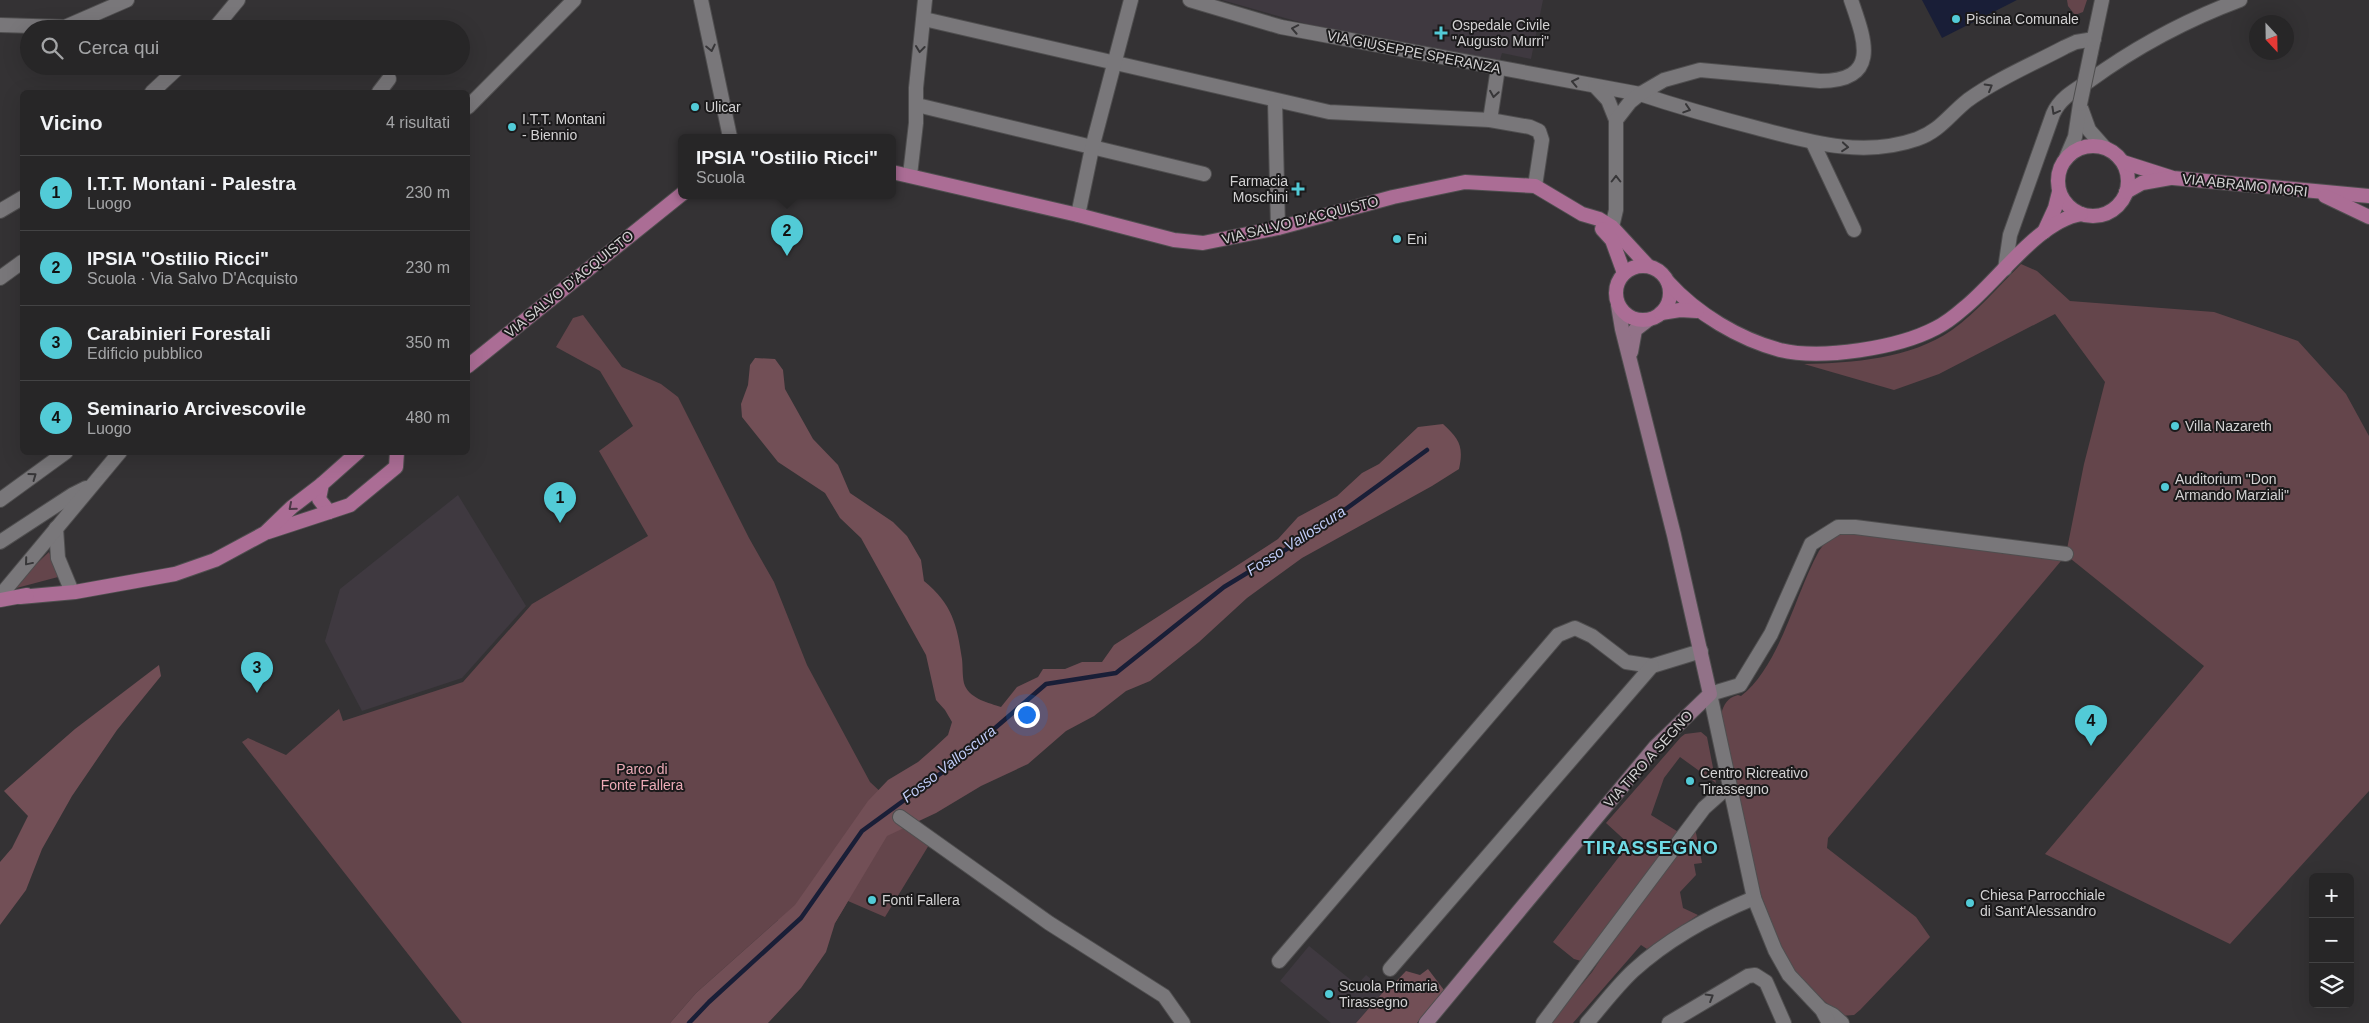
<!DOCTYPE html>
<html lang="it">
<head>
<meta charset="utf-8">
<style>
  body { margin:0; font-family:Arial,sans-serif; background:#2f2e2f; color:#f1f3f6 }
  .controls { position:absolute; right:15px; bottom:15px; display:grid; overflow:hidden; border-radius:8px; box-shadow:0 5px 20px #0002 }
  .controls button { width:45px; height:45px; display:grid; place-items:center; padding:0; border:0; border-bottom:1px solid #434344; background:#272627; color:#f1f3f6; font:25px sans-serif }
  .compass { position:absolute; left:2249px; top:15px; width:45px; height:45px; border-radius:50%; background:#272627; box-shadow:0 5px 20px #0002; rotate:158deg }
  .you { position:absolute; left:1026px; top:714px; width:18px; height:18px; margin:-12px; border:4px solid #fff; border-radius:50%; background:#1a73e8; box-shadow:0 0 0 8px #1a73e833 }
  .badge { display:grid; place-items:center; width:32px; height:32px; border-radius:50%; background:#52cbd7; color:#111; font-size:16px; font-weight:700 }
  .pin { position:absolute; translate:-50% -41px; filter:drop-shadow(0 1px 2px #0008) }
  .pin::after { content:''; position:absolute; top:26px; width:18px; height:15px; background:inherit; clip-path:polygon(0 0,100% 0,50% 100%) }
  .popup { position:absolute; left:678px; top:134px; width:218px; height:65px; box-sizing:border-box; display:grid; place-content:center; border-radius:8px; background:#272627; filter:drop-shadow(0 1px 4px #0005); font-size:16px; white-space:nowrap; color:#a4a5a7 }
  .popup b { font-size:19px; color:#f1f3f6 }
  .popup::after { content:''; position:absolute; left:50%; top:100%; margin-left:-10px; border:10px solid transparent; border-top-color:#272627 }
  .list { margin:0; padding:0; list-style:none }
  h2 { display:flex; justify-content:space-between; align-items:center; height:65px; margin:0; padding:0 20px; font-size:21px }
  h2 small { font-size:16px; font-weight:400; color:#a4a5a7 }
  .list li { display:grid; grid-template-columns:32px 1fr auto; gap:15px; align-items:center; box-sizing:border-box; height:75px; padding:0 20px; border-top:1px solid #434344 }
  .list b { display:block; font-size:19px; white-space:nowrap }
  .list p { margin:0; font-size:16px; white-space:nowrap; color:#a4a5a7 }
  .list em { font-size:16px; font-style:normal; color:#a4a5a7 }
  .icon { flex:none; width:28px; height:28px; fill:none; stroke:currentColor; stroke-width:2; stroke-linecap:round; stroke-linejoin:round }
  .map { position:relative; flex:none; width:2369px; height:1023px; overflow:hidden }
  .search { position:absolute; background:#272627; box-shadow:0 5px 20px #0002; left:20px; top:20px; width:450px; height:55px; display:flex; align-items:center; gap:12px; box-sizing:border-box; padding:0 18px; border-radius:28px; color:#a4a5a7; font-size:19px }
  .panel { position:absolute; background:#272627; box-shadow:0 5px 20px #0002; left:20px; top:90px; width:450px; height:365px; border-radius:8px }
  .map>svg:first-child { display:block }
</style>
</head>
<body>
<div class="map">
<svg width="2369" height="1023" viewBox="0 0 2369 1023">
  <rect width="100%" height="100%" fill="#343234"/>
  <!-- built -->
  <g fill="#3f3940">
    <path d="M 1222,0 L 1543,0 L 1531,59 L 1502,53 L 1499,63 L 1324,29 Z"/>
    <path d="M 458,495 L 526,606 L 462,678 L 362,711 L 325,641 L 340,589 Z"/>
    <path d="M 1309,946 L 1357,985 L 1366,975 L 1385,990 L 1356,1023 L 1331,1023 L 1280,981 Z"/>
  </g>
  <!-- green -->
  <g fill="#64454b">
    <path d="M 2067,0 L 2087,0 L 2083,12 L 2075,15 L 2068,6 Z"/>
    <path d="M 2021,264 L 2037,271 L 2070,301 L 2214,312 L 2298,341 L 2346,394 L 2369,436 L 2369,791 L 2230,944 L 2045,854 L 2204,666 L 2066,555 L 1828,838 L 1827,848 L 1916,917 L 1930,937 L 1860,1010 L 1854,1015 L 1840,1016 L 1795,973 L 1781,947 L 1761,895 L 1721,714 C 1724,704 1727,698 1738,695 L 1741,696 C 1780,666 1795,594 1819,551 C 1824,543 1832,535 1838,527 L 2066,554 L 2084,464 L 2105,382 L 2055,314 L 1939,374 L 1894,390 L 1804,364 C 1853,363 1910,359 1952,330 C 1977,312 1999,286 2021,264 Z"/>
    <path d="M 583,315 L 622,367 L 661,384 L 678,397 L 749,538 L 774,582 L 807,665 L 870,782 L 932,840 L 885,917 L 848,901 L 835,923 L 778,920 L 696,993 L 670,1023 L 462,1023 L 242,742 L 248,738 L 286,755 L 339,709 L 343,721 L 463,682 L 532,604 L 648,536 L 599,451 L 633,426 L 600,371 L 556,347 L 573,318 Z"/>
    <path d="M 49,552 L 58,577 L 9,590 Z"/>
    <path d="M 1701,732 L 1707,737 L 1716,783 L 1680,757 L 1664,778 L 1651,815 L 1680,833 L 1581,961 L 1574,959 L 1553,942 L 1629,844 L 1606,823 L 1681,737 L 1685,734 Z"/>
    <path d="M 1695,828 L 1702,863 L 1694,864 L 1696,875 L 1680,892 L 1683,908 L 1698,915 L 1647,949 L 1641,945 L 1573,1023 L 1550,1023 L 1592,972 L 1643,895 Z"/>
  </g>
  <!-- forest -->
  <g fill="#724f56">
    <path d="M 755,358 L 775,359 L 783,370 L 785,389 L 813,439 L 838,465 L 850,493 L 893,522 L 907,536 L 921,560 L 924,581 C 952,604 957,624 962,659 C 963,667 962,679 965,686 C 971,699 989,703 1001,707 L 1017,687 L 1038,677 L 1043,669 L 1065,669 L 1082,662 L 1102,662 L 1114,645 L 1278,539 L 1298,517 L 1337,496 L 1362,473 L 1379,464 L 1418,427 L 1443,424 C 1459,439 1464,446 1459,469 L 1432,486 L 1302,558 L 1247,598 L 1199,642 L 1150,681 L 1126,691 L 1094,716 L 1066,731 L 1028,764 L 981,786 L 936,813 L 887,836 L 835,923 L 826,952 L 801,988 L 768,1023 L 670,1023 L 696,993 L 795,905 L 868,801 L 888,780 L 918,762 L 934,748 L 948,735 L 952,722 L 945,710 L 936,700 L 926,655 L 861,538 L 840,518 L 825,493 L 778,462 L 742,417 L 741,404 L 748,385 L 750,365 Z"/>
    <path d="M 159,665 L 161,676 L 117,730 L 72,796 L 42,849 L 26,890 L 0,925 L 0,862 L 12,848 L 28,816 L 4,791 L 75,729 Z"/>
    <path d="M 1428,969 L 1444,990 L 1417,1023 L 1356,1023 L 1385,990 L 1387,991 L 1406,971 L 1420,975 Z"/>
  </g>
  <!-- water -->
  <path fill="#191e37" d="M 1922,0 L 2017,0 L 1942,38 Z"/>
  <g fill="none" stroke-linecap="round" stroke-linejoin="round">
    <!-- stream -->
    <path stroke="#191e37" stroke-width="4.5" d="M 689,1023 L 709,1002 L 801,918 L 862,831 L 951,766 L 1046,684 L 1116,673 L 1224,587 L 1310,535 L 1427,450"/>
    <defs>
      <g id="minor">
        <path d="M 701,0 L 730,137"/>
        <path d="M 1190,0 L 1281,27 L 1640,94 C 1679,107 1718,118 1757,128 C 1810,142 1863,158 1917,139 C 1940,131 1950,114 1968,100 C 1997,79 2033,64 2065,47 L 2076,42 L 2094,39"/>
        <path d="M 924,19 L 1329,112 L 1490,120 L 1530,127 L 1539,131 L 1542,140 L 1535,186"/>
        <path d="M 0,25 L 65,27 L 127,0"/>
        <path d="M 214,29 L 238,0"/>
        <path d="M 1595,86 L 1608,100 L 1616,120"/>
        <path d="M 152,92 L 180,66"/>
        <path d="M 379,92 L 389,79"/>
        <path d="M 1275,101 L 1278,228"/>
        <path d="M 917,105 L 1204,174"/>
        <path d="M 468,107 L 574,0"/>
        <path d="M 1490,120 L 1498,68"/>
        <path d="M 1813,143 L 1854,230"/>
        <path d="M 910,175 L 916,123 L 916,88 L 925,0"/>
        <path d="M 0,211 L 22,198"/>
        <path d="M 1078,215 L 1092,148 L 1131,0"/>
        <path d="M 1612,227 L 1616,210 L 1616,120 L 1630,102 L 1640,94 L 1664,80 L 1700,70 L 1820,81 C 1882,81 1864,38 1851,0"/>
        <path d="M 2005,269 L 2010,235 L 2053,114 C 2060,98 2075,90 2089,81 C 2136,47 2186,20 2240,0"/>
        <path d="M 0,278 L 22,262"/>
        <path d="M 0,500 L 66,452"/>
        <path d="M 56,528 L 58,558 L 70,587"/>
        <path d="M 0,542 L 72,495 L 86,488"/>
        <path d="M 0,596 L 120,452"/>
        <path d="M 900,817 L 1049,923 L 1164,996 L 1183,1023"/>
        <path d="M 1279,961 L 1558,635 L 1575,628 L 1592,636 L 1626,662 L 1652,666 L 1701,651"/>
        <path d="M 1390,969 L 1652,666"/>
        <path d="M 1823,1010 L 1833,1015 L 1842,1023"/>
        <path d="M 1543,1023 L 1704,808 L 1722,792 L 1730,789"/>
        <path d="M 1587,1023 C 1602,1006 1616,987 1633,971 C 1668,939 1710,916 1754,898"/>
        <path d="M 1669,1023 L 1748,976 L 1755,975 L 1766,982 L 1784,1023"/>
        <path d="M 1829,1023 L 1822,1010 L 1789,975 L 1775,950 L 1754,898 L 1710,694 L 1740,685 L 1771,634 L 1811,544 L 1838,527 L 1855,527 L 2066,554"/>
      </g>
      <g id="tertiary">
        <path d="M 2091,52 L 2102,0"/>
        <path d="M 2081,108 L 2089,130 L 2104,147"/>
        <path d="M 2066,158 L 2075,137 L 2080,104"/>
      </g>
      <g id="secondary">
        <path d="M 1631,352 L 1635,330 L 1648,320"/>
        <path d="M 1426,1023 L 1655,747 L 1710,694 L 1674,535 L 1622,329 L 1618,305"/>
      </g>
      <g id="primary">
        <circle cx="2093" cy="181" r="35"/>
        <path d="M 2123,162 L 2173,178 L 2369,196"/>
        <path d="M 892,172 L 1078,215 L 1174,240 L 1203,243 L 1278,228 L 1393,197 L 1465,182 L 1535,186 L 1582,214 L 1599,219 L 1612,227 L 1648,266"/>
        <path d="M 2126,192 L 2142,183 L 2170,178"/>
        <path d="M 2325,196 L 2369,217"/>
        <path d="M 1602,229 L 1612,240 L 1624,273"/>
        <path d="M 2044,232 L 2055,208 L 2059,192"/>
        <circle cx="1643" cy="293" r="27"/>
        <path d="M 1668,282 C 1697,314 1739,339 1780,350 C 1822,360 1898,348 1936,328 C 1946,323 1956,315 1964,308 C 1997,282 2038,221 2081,214"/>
        <path d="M 1661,313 L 1680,310 L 1697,311"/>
        <path d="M 468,366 L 682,194"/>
        <path d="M 358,452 L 322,484 L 319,499 L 329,512 L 350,505 L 396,467 L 397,452"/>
        <path d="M 268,532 L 329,512"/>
        <path d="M 20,597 L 75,592 L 175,574 L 215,560 L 265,533 L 292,507 L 322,484"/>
        <path d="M 0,600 L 27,595"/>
      </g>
    </defs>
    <!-- minor casing -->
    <use href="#minor" stroke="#4f4e4f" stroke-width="16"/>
    <!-- tertiary casing -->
    <use href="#tertiary" stroke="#4f4e4f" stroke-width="16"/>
    <!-- secondary casing -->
    <use href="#secondary" stroke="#4f4e4f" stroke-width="16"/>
    <!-- primary casing -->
    <use href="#primary" stroke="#4f4e4f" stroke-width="16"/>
    <!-- minor -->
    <use href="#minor" stroke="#79777a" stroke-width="14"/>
    <!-- tertiary -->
    <use href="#tertiary" stroke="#79777a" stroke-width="14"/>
    <!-- secondary -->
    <use href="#secondary" stroke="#927288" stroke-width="14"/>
    <!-- primary -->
    <use href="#primary" stroke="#ab6d95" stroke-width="14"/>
    <defs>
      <path id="tertiary-bridge" d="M 2080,104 L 2091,52"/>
    </defs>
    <!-- tertiary-bridge casing -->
    <use href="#tertiary-bridge" stroke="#4f4e4f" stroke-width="16" stroke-linecap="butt"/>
    <!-- tertiary-bridge -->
    <use href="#tertiary-bridge" stroke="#79777a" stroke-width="14"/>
  </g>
  <!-- one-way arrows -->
  <defs><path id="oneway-chevron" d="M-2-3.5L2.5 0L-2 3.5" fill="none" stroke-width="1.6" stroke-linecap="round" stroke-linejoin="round" transform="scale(1.25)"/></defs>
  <g stroke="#373638">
    <use href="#oneway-chevron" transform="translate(1295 29) rotate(-169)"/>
    <use href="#oneway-chevron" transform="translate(711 48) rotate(78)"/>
    <use href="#oneway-chevron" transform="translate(920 49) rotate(97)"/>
    <use href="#oneway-chevron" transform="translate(1575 82) rotate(-168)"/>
    <use href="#oneway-chevron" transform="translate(1989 87) rotate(-30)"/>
    <use href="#oneway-chevron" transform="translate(1494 94) rotate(99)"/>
    <use href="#oneway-chevron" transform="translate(1687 109) rotate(18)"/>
    <use href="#oneway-chevron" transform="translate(2055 111) rotate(119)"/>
    <use href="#oneway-chevron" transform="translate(1845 147) rotate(5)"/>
    <use href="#oneway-chevron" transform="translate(1616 179) rotate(-90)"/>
    <use href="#oneway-chevron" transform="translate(33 476) rotate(-36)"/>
    <use href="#oneway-chevron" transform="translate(28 562) rotate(130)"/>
    <use href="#oneway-chevron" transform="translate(1710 997) rotate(-31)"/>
  </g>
  <use stroke="#4d3746" href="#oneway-chevron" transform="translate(292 507) rotate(139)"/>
  <!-- markers -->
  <g fill="#52cbd7" stroke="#1b1a1b" stroke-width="2">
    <circle cx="1956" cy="19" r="5"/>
    <path d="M1438.5 25.5h5v5h5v5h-5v5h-5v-5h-5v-5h5z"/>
    <circle cx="695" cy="107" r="5"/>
    <circle cx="512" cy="127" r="5"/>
    <path d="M1295.5 181.5h5v5h5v5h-5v5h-5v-5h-5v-5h5z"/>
    <circle cx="1397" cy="239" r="5"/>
    <circle cx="2175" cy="426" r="5"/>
    <circle cx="2165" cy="487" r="5"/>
    <circle cx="1690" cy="781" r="5"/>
    <circle cx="872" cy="900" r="5"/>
    <circle cx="1970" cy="903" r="5"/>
    <circle cx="1329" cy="994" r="5"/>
  </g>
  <g text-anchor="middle" stroke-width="4" stroke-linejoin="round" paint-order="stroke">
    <!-- poi labels -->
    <g font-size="14" fill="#d3d2d3" stroke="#1b1a1b" text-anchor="start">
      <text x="1966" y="24">Piscina Comunale</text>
      <text x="1452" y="30">Ospedale Civile<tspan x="1452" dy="16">"Augusto Murri"</tspan></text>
      <text x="705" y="112">Ulicar</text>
      <text x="522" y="124">I.T.T. Montani<tspan x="522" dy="16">- Biennio</tspan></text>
      <text x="1288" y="186" text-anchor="end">Farmacia<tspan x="1288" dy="16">Moschini</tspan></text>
      <text x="1407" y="244">Eni</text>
      <text x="2185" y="431">Villa Nazareth</text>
      <text x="2175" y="484">Auditorium "Don<tspan x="2175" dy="16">Armando Marziali"</tspan></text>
      <text x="1700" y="778">Centro Ricreativo<tspan x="1700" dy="16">Tirassegno</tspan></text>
      <text x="1980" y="900">Chiesa Parrocchiale<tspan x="1980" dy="16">di Sant'Alessandro</tspan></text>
      <text x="882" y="905">Fonti Fallera</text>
      <text x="1339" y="991">Scuola Primaria<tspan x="1339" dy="16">Tirassegno</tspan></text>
    </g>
    <!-- street labels -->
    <g font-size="14" fill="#d3d2d3" stroke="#1b1a1b">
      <text transform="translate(1414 52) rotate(11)" y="5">VIA GIUSEPPE SPERANZA</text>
      <text transform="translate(2245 185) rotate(6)" y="5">VIA ABRAMO MORI</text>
      <text transform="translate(1300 220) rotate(-14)" y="5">VIA SALVO D'ACQUISTO</text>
      <text transform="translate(569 284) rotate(-39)" y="5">VIA SALVO D'ACQUISTO</text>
      <text transform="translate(1648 759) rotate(-48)" y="5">VIA TIRO A SEGNO</text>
    </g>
    <!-- park labels -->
    <g font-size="14" fill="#ecabb7" stroke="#1b1a1b">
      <text x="642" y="774">Parco di<tspan x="642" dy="16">Fonte Fallera</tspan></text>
    </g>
    <!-- water labels -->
    <g font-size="15" font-style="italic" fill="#c1ccf8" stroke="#1b1a1b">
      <text transform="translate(1296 541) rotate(-33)" y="5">Fosso Valloscura</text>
      <text transform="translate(949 764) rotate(-38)" y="5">Fosso Valloscura</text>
    </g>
    <!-- district labels -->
    <g font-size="19" font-weight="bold" letter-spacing="1" fill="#6fdae5" stroke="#1b1a1b">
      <text x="1651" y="854">TIRASSEGNO</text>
    </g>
  </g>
</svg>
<div class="controls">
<button>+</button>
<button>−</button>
<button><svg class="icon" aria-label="layers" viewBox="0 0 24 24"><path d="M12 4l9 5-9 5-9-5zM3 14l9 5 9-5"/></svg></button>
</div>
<svg class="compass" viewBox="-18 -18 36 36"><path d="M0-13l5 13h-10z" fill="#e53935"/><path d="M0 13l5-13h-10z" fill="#a4a5a7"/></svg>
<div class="you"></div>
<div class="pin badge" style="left:560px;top:523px">1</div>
<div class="pin badge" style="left:787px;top:256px">2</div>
<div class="popup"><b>IPSIA &quot;Ostilio Ricci&quot;</b>Scuola</div>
<div class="pin badge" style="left:257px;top:693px">3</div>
<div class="pin badge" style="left:2091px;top:746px">4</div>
<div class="search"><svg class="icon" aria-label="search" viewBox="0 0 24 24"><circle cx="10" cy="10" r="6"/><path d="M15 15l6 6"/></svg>Cerca qui</div>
<section class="panel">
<h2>Vicino<small>4 risultati</small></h2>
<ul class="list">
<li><span class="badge">1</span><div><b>I.T.T. Montani - Palestra</b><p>Luogo</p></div><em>230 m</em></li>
<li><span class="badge">2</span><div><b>IPSIA &quot;Ostilio Ricci&quot;</b><p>Scuola · Via Salvo D'Acquisto</p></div><em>230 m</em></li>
<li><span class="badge">3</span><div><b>Carabinieri Forestali</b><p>Edificio pubblico</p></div><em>350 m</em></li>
<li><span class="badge">4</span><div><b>Seminario Arcivescovile</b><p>Luogo</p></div><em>480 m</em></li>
</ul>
</section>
</div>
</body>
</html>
